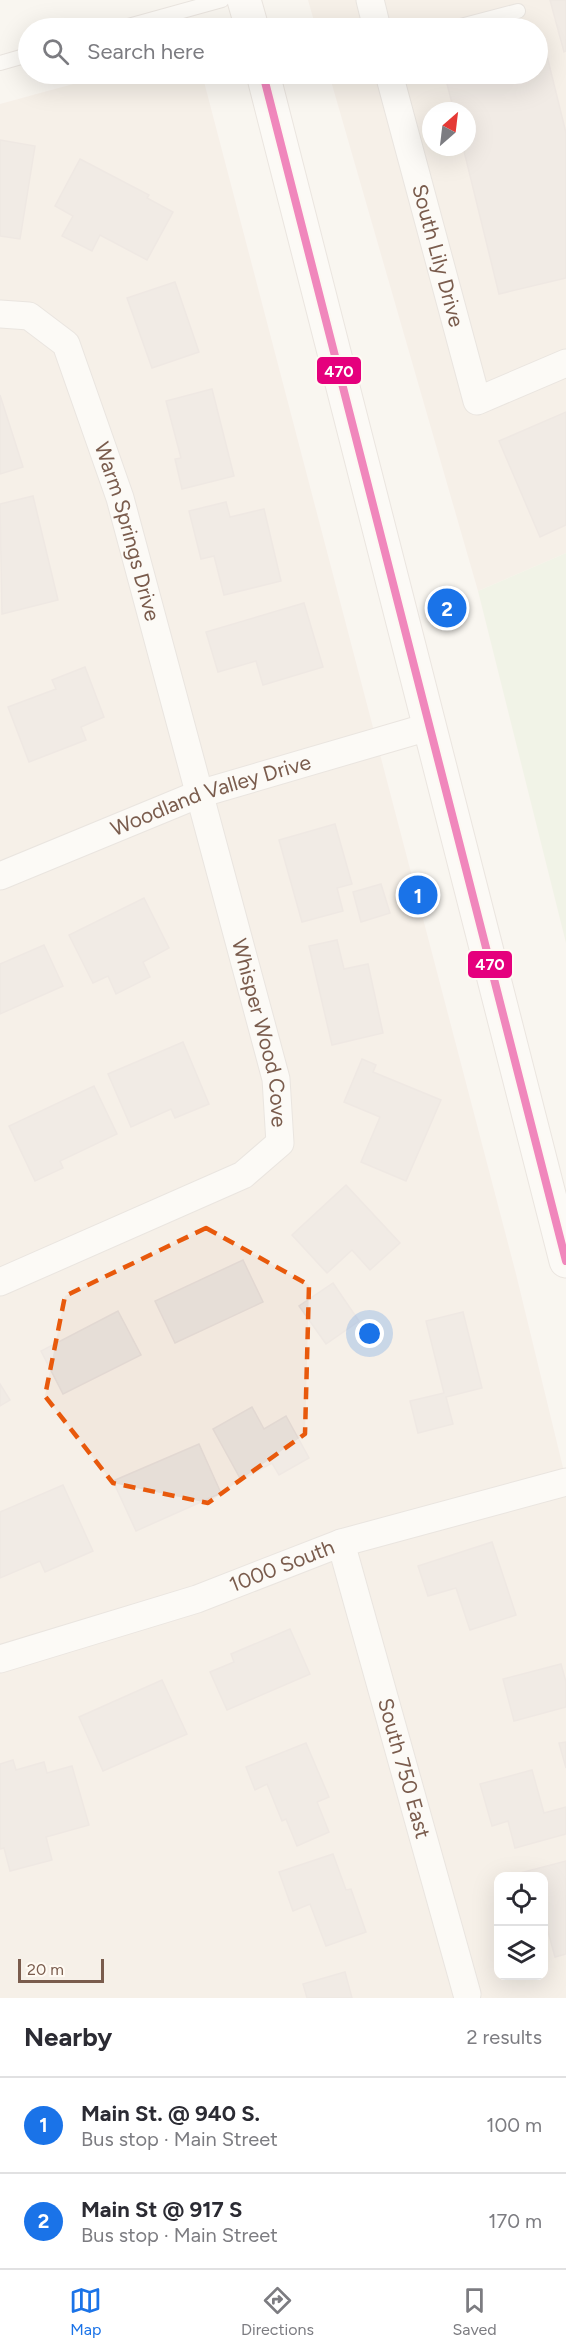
<!DOCTYPE html>
<html lang="en">
<head>
<meta charset="utf-8">
<style>
  body { margin:0; font-family:Figtree,sans-serif; background:#f7f7f7; color:#2b2b33 }
  .controls { position:absolute; right:18px; bottom:18px; display:grid; overflow:hidden; border-radius:12px; box-shadow:0 6px 24px #0002 }
  .controls button { width:54px; height:54px; display:grid; place-items:center; padding:0; border:0; border-bottom:2px solid #e1e1e2; background:#fff; color:#2b2b33; font:30px sans-serif }
  .compass { position:absolute; left:422px; top:102px; width:54px; height:54px; border-radius:50%; background:#fff; box-shadow:0 6px 24px #0002; rotate:28deg }
  .scale { position:absolute; left:18px; bottom:15px; width:86px; box-sizing:border-box; padding-left:6px; border:3px solid #7a5c4d; border-top:0; font-size:16px; line-height:21px; white-space:nowrap; color:#7a5c4d; -webkit-text-stroke:4px #fffaf3; paint-order:stroke }
  .you { position:absolute; left:370px; top:1334px; width:21px; height:21px; margin:-15px; border:4px solid #fff; border-radius:50%; background:#1a73e8; box-shadow:0 0 0 9px #1a73e833 }
  .badge { display:grid; place-items:center; width:39px; height:39px; border-radius:50%; background:#1a73e8; color:#fff; font-size:20px; font-weight:700 }
  .pin { position:absolute; translate:-50% -50%; border:3px solid #fff; box-shadow:0 2px 6px #0006 }
  .list { margin:0; padding:0; list-style:none }
  h2 { display:flex; justify-content:space-between; align-items:center; height:78px; margin:0; padding:0 24px; font-size:26px }
  h2 small { font-size:20px; font-weight:400; color:#7c7c81 }
  .list li { display:grid; grid-template-columns:39px 1fr auto; gap:18px; align-items:center; box-sizing:border-box; height:96px; padding:0 24px; border-top:2px solid #e1e1e2 }
  .list b { display:block; font-size:22px; white-space:nowrap }
  .list p { margin:0; font-size:20px; white-space:nowrap; color:#7c7c81 }
  .list em { font-size:20px; font-style:normal; color:#7c7c81 }
  .icon { flex:none; width:33px; height:33px; fill:none; stroke:currentColor; stroke-width:2; stroke-linecap:round; stroke-linejoin:round }
  .map { position:relative; flex:none; width:566px; height:1998px; overflow:hidden }
  .search { position:absolute; background:#fff; box-shadow:0 6px 24px #0002; left:18px; right:18px; top:18px; height:66px; display:flex; align-items:center; gap:15px; box-sizing:border-box; padding:0 21px; border-radius:33px; color:#7c7c81; font-size:22px }
  .sheet { height:270px; background:#fff }
  nav { display:flex; justify-content:space-around; align-items:center; box-sizing:border-box; height:84px; border-top:2px solid #e1e1e2; background:#fff; font-size:16px; color:#7c7c81 }
  nav a { display:grid; justify-items:center; gap:3px }
  nav .on { color:#1a73e8 }
  .map>svg:first-child { display:block }
</style>
</head>
<body>
<div class="map">
<svg width="566" height="1998" viewBox="0 0 566 1998">
  <rect width="100%" height="100%" fill="#f9f5f0"/>
  <!-- residential -->
  <g fill="#f2e8de" fill-rule="evenodd">
    <path d="M 308,0 L 566,0 L 566,553 L 478,591 L 329,74 L 538,74 L 538,28 L 316,28 ZM 431,111 L 467,111 L 467,147 L 431,147 Z"/>
    <path d="M 110,74 L 202,74 L 516,1274 L 566,1480 L 566,1998 L 0,1998 L 0,104 ZM 498,1876 L 544,1876 L 544,1976 L 498,1976 Z"/>
  </g>
  <!-- green -->
  <path fill="#e7f0db" d="M 566,553 L 566,943 L 478,591 Z"/>
  <!-- building -->
  <g fill="#e6ded7" stroke="#e2d8d2" stroke-width="1.5">
    <path d="M 550,0 L 566,0 L 566,51 L 564,52 Z"/>
    <path d="M 546,52 L 566,133 L 566,278 L 499,294 L 463,147 L 467,147 L 467,111 L 454,111 L 445,76 L 457,74 L 538,74 L 538,54 Z"/>
    <path d="M 0,140 L 35,146 L 20,239 L 0,236 Z"/>
    <path d="M 80,159 L 149,195 L 147,198 L 173,212 L 147,260 L 100,235 L 92,251 L 62,236 L 73,216 L 55,206 Z"/>
    <path d="M 175,282 L 199,352 L 152,368 L 127,298 Z"/>
    <path d="M 212,389 L 234,476 L 182,489 L 175,459 L 181,458 L 166,401 Z"/>
    <path d="M 0,395 L 23,467 L 0,474 Z"/>
    <path d="M 566,412 L 566,525 L 540,537 L 499,441 Z"/>
    <path d="M 33,496 L 58,600 L 2,614 L 0,504 Z"/>
    <path d="M 226,502 L 230,517 L 264,509 L 281,581 L 224,595 L 214,556 L 201,559 L 189,511 Z"/>
    <path d="M 304,603 L 323,667 L 263,685 L 256,661 L 218,672 L 206,632 Z"/>
    <path d="M 85,667 L 104,717 L 81,727 L 86,740 L 29,762 L 8,707 L 56,689 L 52,680 Z"/>
    <path d="M 335,824 L 352,884 L 337,888 L 343,911 L 302,922 L 279,840 Z"/>
    <path d="M 381,884 L 390,913 L 361,922 L 353,892 Z"/>
    <path d="M 144,898 L 169,948 L 143,962 L 150,977 L 116,994 L 108,976 L 93,983 L 69,935 Z"/>
    <path d="M 337,940 L 344,969 L 368,964 L 383,1033 L 332,1045 L 309,946 Z"/>
    <path d="M 44,945 L 63,986 L 0,1014 L 0,964 Z"/>
    <path d="M 183,1042 L 209,1104 L 175,1118 L 171,1109 L 131,1127 L 108,1074 Z"/>
    <path d="M 362,1059 L 376,1065 L 373,1072 L 441,1100 L 406,1181 L 361,1162 L 380,1117 L 344,1102 Z"/>
    <path d="M 94,1086 L 117,1134 L 60,1161 L 63,1168 L 35,1181 L 9,1126 Z"/>
    <path d="M 346,1185 L 400,1243 L 370,1270 L 352,1250 L 327,1273 L 292,1235 Z"/>
    <path d="M 243,1260 L 263,1302 L 175,1343 L 155,1301 Z"/>
    <path d="M 333,1283 L 359,1321 L 326,1344 L 299,1306 Z"/>
    <path d="M 118,1311 L 141,1355 L 63,1394 L 41,1351 Z"/>
    <path d="M 463,1312 L 482,1388 L 446,1397 L 453,1424 L 418,1433 L 410,1401 L 444,1393 L 426,1321 Z"/>
    <path d="M 0,1384 L 10,1400 L 0,1406 Z"/>
    <path d="M 252,1407 L 264,1429 L 286,1416 L 309,1458 L 279,1475 L 272,1463 L 241,1480 L 213,1429 Z"/>
    <path d="M 199,1444 L 221,1493 L 136,1531 L 113,1481 Z"/>
    <path d="M 63,1485 L 93,1551 L 45,1572 L 40,1561 L 0,1578 L 0,1512 Z"/>
    <path d="M 492,1542 L 516,1615 L 470,1630 L 456,1588 L 428,1596 L 418,1566 Z"/>
    <path d="M 290,1629 L 310,1674 L 227,1710 L 210,1672 L 234,1662 L 231,1654 Z"/>
    <path d="M 561,1664 L 566,1682 L 566,1707 L 514,1721 L 503,1679 Z"/>
    <path d="M 162,1680 L 187,1734 L 103,1771 L 79,1717 Z"/>
    <path d="M 566,1742 L 566,1768 L 559,1743 Z"/>
    <path d="M 306,1743 L 329,1797 L 317,1802 L 329,1832 L 297,1846 L 286,1819 L 282,1821 L 267,1784 L 255,1790 L 246,1767 Z"/>
    <path d="M 13,1760 L 16,1770 L 44,1762 L 47,1773 L 72,1766 L 89,1825 L 46,1837 L 52,1860 L 10,1871 L 4,1848 L 0,1849 L 0,1764 Z"/>
    <path d="M 532,1770 L 544,1813 L 566,1807 L 566,1834 L 515,1848 L 508,1821 L 492,1826 L 480,1784 Z"/>
    <path d="M 333,1854 L 346,1890 L 351,1889 L 366,1932 L 326,1946 L 310,1904 L 293,1911 L 279,1872 Z"/>
    <path d="M 566,1861 L 566,1954 L 555,1957 L 544,1917 L 544,1876 L 521,1876 L 520,1873 Z"/>
    <path d="M 345,1972 L 352,1998 L 307,1998 L 303,1984 Z"/>
  </g>
  <g fill="none" stroke-linecap="round" stroke-linejoin="round">
    <defs>
      <g id="service">
        <path d="M 121,28 L 222,0"/>
        <path d="M 453,28 L 518,11"/>
        <path d="M 0,63 L 28,55"/>
      </g>
      <g id="minor">
        <path d="M 370,0 L 377,28"/>
        <path id="s1" d="M 389,74 L 477,401 L 566,363"/>
        <path id="s2" d="M 0,314 L 29,316 L 66,344 L 120,498 L 276,1079 L 280,1143 L 243,1175 L 0,1282"/>
        <path id="s3" d="M 0,876 L 199,794 L 428,727"/>
        <path id="s4" d="M 341,1543 L 467,1994"/>
        <path id="s5" d="M 0,1659 L 197,1599 L 341,1543 L 566,1482"/>
      </g>
      <g id="secondary">
        <path d="M 244,0 L 252,28"/>
        <path d="M 263,74 L 566,1261"/>
      </g>
    </defs>
    <!-- service casing -->
    <use href="#service" stroke="#d7d1cb" stroke-width="16"/>
    <!-- minor casing -->
    <use href="#minor" stroke="#d7d1cb" stroke-width="29"/>
    <!-- secondary casing -->
    <use href="#secondary" stroke="#d9d2cb" stroke-width="35"/>
    <!-- service -->
    <use href="#service" stroke="#fefefd" stroke-width="14"/>
    <!-- minor -->
    <use href="#minor" stroke="#fefefd" stroke-width="27"/>
    <!-- secondary -->
    <use href="#secondary" stroke="#fefefd" stroke-width="33"/>
    <defs>
      <path id="bus-1" d="M 263,74 L 566,1261"/>
    </defs>
    <!-- bus-1 casing -->
    <use href="#bus-1" stroke="#fffaf3" stroke-width="12"/>
    <!-- bus-1 -->
    <use href="#bus-1" stroke="#e5007d" stroke-width="8"/>
  </g>
  <!-- marked area -->
  <path d="M0 0H566V1998H0ZM 206,1228 L 309,1285 L 305,1434 L 208,1503 L 113,1483 L 45,1396 L 65,1296 Z" fill="#f9f5f0" fill-opacity=".55" fill-rule="evenodd"/>
  <path fill="none" stroke="#e8590c" stroke-width="4.5" stroke-dasharray="12 8" stroke-linejoin="round" d="M 206,1228 L 309,1285 L 305,1434 L 208,1503 L 113,1483 L 45,1396 L 65,1296 Z"/>
  <g text-anchor="middle" stroke-width="4.5" stroke-linejoin="round" paint-order="stroke">
    <!-- street labels -->
    <g font-size="21" fill="#7a5c4d" stroke="#fffaf3">
      <text dy="7" stroke="none"><textPath href="#s1" startOffset="188">South Lily Drive</textPath></text>
      <text dy="7" stroke="none"><textPath href="#s2" startOffset="273">Warm Springs Drive</textPath></text>
      <text dy="7" stroke="none"><textPath href="#s3" startOffset="226">Woodland Valley Drive</textPath></text>
      <text dy="7" stroke="none"><textPath href="#s2" startOffset="792">Whisper Wood Cove</textPath></text>
      <text dy="7" stroke="none"><textPath href="#s5" startOffset="297">1000 South</textPath></text>
      <text dy="7" stroke="none"><textPath href="#s4" startOffset="234">South 750 East</textPath></text>
    </g>
  </g>
  <g stroke="#fffaf3" stroke-width="2">
    <rect x="316" y="356" width="46" height="29" rx="6" fill="#e5007d"/>
    <rect x="467" y="950" width="46" height="29" rx="6" fill="#e5007d"/>
  </g>
  <g font-size="16" text-anchor="middle" font-weight="bold" fill="#fff">
    <text x="339" y="377">470</text>
    <text x="490" y="970">470</text>
  </g>
</svg>
<div class="controls">
<button><svg class="icon" aria-label="locate" viewBox="0 0 24 24"><circle cx="12" cy="12" r="6"/><path d="M12 2v4M12 18v4M2 12h4M18 12h4"/></svg></button>
<button><svg class="icon" aria-label="layers" viewBox="0 0 24 24"><path d="M12 4l9 5-9 5-9-5zM3 14l9 5 9-5"/></svg></button>
</div>
<svg class="compass" viewBox="-18 -18 36 36"><path d="M0-13l5 13h-10z" fill="#e53935"/><path d="M0 13l5-13h-10z" fill="#7c7c81"/></svg>
<div class="scale">20 m</div>
<div class="you"></div>
<div class="pin badge" style="left:418px;top:895px">1</div>
<div class="pin badge" style="left:447px;top:608px">2</div>
<div class="search"><svg class="icon" aria-label="search" viewBox="0 0 24 24"><circle cx="10" cy="10" r="6"/><path d="M15 15l6 6"/></svg>Search here</div>
</div>
<section class="sheet">
<h2>Nearby<small>2 results</small></h2>
<ul class="list">
<li><span class="badge">1</span><div><b>Main St. @ 940 S.</b><p>Bus stop · Main Street</p></div><em>100 m</em></li>
<li><span class="badge">2</span><div><b>Main St @ 917 S</b><p>Bus stop · Main Street</p></div><em>170 m</em></li>
</ul>
</section>
<nav>
<a class="on"><svg class="icon" aria-label="map" viewBox="0 0 24 24"><path d="M3 6l6-2 6 2 6-2v14l-6 2-6-2-6 2zM9 4v14M15 6v14"/></svg>Map</a>
<a><svg class="icon" aria-label="directions" viewBox="0 0 24 24"><path d="M12 3l9 9-9 9-9-9zM9 14v-3h6M13 9l2 2-2 2"/></svg>Directions</a>
<a><svg class="icon" aria-label="saved" viewBox="0 0 24 24"><path d="M7 4h10v16l-5-4-5 4z"/></svg>Saved</a>
</nav>
</body>
</html>
